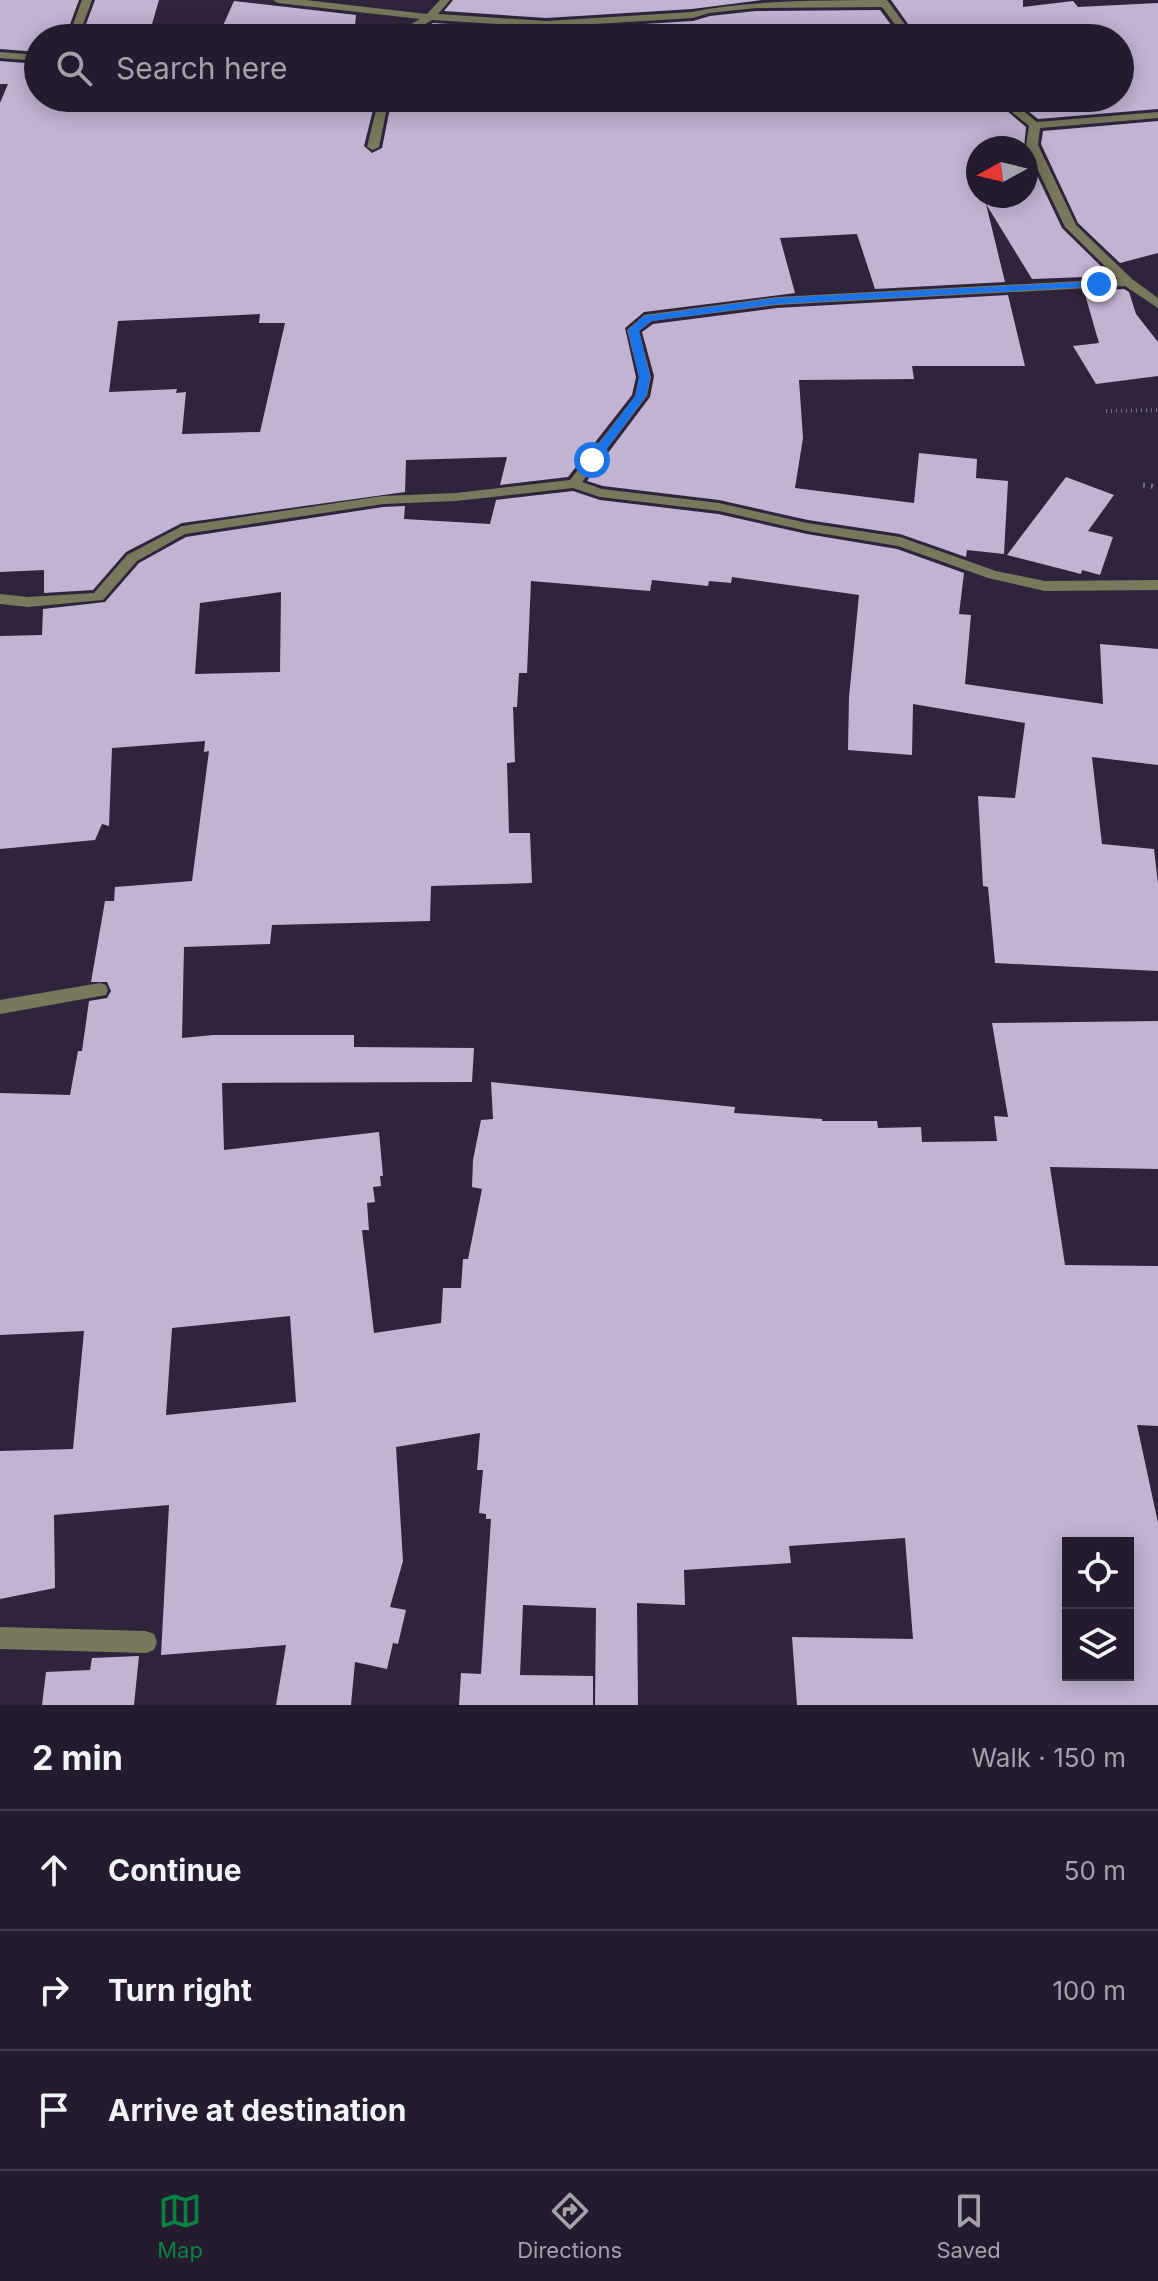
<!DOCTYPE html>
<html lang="en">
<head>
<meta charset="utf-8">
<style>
  body { margin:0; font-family:Inter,sans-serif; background:#2c2436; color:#f1f3f6 }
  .controls { position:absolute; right:24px; bottom:24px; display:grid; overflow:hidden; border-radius:0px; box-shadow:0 4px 20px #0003 }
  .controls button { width:72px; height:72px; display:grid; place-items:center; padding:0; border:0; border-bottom:2px solid #41394a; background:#241b2e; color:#f1f3f6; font:40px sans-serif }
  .compass { position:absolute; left:966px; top:136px; width:72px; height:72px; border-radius:50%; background:#241b2e; box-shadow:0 4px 20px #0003; rotate:262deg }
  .stop { position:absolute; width:24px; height:24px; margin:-18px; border:6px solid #1a73e8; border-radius:50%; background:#fff }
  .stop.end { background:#1a73e8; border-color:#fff; box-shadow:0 2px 8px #0008 }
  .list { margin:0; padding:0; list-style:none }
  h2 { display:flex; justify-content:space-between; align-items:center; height:104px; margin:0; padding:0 32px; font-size:34px }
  h2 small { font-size:26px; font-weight:400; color:#a3a1aa }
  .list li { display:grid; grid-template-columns:52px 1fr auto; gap:24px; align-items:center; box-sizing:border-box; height:120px; padding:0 32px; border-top:2px solid #41394a }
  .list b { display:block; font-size:30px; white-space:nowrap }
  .list em { font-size:26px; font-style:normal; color:#a3a1aa }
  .icon { flex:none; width:44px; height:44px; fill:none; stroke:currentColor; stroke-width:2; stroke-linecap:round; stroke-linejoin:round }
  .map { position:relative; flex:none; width:1158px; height:1705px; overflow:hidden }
  .search { position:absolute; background:#241b2e; box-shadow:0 4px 20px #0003; left:24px; right:24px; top:24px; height:88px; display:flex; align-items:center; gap:20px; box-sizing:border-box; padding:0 28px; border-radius:44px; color:#a3a1aa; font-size:30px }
  .sheet { height:464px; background:#241b2e }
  nav { display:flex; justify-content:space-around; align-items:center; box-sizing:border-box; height:112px; border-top:2px solid #41394a; background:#241b2e; font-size:22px; color:#a3a1aa }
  nav a { display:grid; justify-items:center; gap:4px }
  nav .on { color:#0b8043 }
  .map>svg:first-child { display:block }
</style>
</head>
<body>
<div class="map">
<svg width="1158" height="1705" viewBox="0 0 1158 1705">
  <rect width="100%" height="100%" fill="#30243d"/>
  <!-- building -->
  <g fill="#c1b3d2" fill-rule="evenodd">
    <path d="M 0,0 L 79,0 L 65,38 L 38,38 L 38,52 L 0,49 Z"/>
    <path d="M 95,0 L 159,0 L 148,38 L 81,38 Z"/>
    <path d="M 453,0 L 762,0 L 692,9 L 546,18 L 444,11 Z"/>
    <path d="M 891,0 L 1023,0 L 1023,7 L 1073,1 L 1078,7 L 1158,3 L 1158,109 L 1038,119 L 1012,98 L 1120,98 L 1120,38 L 918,38 Z"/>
    <path d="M 234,1 L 356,15 L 354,38 L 238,38 L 240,32 L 221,30 Z"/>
    <path d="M 880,10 L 901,38 L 426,38 L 425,28 L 433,23 L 546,30 L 693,21 L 710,16 L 756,11 Z"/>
    <path d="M 0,61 L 38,64 L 38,98 L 376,98 L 364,146 L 372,153 L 382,148 L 392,98 L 533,98 L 535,106 L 604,103 L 603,98 L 992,98 L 1026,127 L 1024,148 L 978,148 L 978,196 L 1026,196 L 1026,152 L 1062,228 L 1111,276 L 1032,279 L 986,204 L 1005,282 L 875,289 L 857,234 L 780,238 L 795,293 L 644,312 L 625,328 L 636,377 L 632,395 L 568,477 L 500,485 L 507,457 L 406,460 L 405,492 L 182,523 L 126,552 L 93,590 L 44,593 L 44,570 L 0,572 L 0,103 L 8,84 L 0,84 ZM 260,314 L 259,323 L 285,323 L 260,432 L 182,434 L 186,392 L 176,393 L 177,389 L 109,392 L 118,321 Z"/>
    <path d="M 1158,121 L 1158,253 L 1120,263 L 1078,223 L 1041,144 L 1043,131 Z"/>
    <path d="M 1124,289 L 1129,292 L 1136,314 L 1158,342 L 1158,376 L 1096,384 L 1073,346 L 1099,343 L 1084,291 Z"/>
    <path d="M 1008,295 L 1025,366 L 912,366 L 914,379 L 799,380 L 803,438 L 795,488 L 914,503 L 919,453 L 977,459 L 976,478 L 1008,481 L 1004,554 L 967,550 L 966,557 L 900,534 L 808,520 L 719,500 L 603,486 L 587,481 L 650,397 L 654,376 L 642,332 L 653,324 L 777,308 Z"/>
    <path d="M 1066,477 L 1114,495 L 1088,531 L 1113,537 L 1100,575 L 1082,570 L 1081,574 L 1007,555 Z"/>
    <path d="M 573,491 L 600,500 L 718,514 L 807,534 L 897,549 L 964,573 L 959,614 L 971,615 L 965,684 L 1103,704 L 1100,644 L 1158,649 L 1158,765 L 1092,757 L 1102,844 L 1154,849 L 1158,884 L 1158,971 L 995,963 L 988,887 L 983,886 L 978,796 L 1015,798 L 1025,723 L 913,704 L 912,755 L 848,750 L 849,697 L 859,595 L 732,577 L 731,583 L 709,581 L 708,586 L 652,580 L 650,591 L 531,581 L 527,673 L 519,673 L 517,707 L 513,707 L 515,762 L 507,763 L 509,833 L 530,833 L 532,883 L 431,886 L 430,921 L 272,925 L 270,944 L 184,947 L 182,1038 L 213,1035 L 354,1035 L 354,1047 L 474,1048 L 472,1082 L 222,1083 L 224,1150 L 379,1132 L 383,1176 L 380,1176 L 381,1186 L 373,1187 L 375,1202 L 367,1203 L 369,1230 L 362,1230 L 374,1333 L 441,1323 L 443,1288 L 461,1288 L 463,1259 L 468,1259 L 482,1189 L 472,1187 L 473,1160 L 481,1120 L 493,1119 L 491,1082 L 735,1107 L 734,1113 L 822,1119 L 822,1121 L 877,1121 L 878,1128 L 921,1127 L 922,1142 L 997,1141 L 994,1116 L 1008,1117 L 992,1023 L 1158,1021 L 1158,1169 L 1050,1167 L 1065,1265 L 1158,1266 L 1158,1426 L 1137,1425 L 1158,1523 L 1158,1705 L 797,1705 L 792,1637 L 913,1639 L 905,1538 L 789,1546 L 791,1563 L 684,1570 L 685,1605 L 637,1603 L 638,1705 L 595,1705 L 596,1608 L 523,1605 L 520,1675 L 593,1676 L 593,1705 L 459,1705 L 461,1673 L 481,1674 L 491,1519 L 486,1519 L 486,1514 L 479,1513 L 483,1470 L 477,1470 L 480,1433 L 396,1447 L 403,1561 L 390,1607 L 406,1610 L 398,1644 L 393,1643 L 387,1669 L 355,1662 L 351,1705 L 276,1705 L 286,1645 L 161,1655 L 169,1505 L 54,1515 L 55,1588 L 0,1599 L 0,1451 L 73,1449 L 84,1331 L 0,1335 L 0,1093 L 70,1095 L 78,1051 L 82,1051 L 89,1001 L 107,998 L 111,991 L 107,982 L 91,982 L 105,901 L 114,901 L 115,887 L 192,881 L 209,751 L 204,752 L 205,741 L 112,748 L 109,826 L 102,824 L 95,840 L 0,849 L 0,636 L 42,635 L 43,609 L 105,602 L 139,563 L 186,537 L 383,507 L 405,506 L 404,519 L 490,524 L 496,500 ZM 281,592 L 280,672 L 195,674 L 200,603 ZM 290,1316 L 296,1402 L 166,1415 L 172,1328 ZM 1068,1543 L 1128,1543 L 1128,1675 L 1068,1675 Z"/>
    <path d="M 139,1656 L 134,1705 L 42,1705 L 46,1672 L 90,1670 L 92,1658 Z"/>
  </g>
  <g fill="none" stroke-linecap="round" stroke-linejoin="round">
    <!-- path-far1 -->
    <path stroke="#786e83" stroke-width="4" stroke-dasharray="1 4" stroke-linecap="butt" d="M 1106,411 L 1158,410"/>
    <!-- path -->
    <path stroke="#786e83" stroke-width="5" stroke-dasharray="2 6" stroke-linecap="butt" d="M 1143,485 L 1158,487"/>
    <!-- minor -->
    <g fill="#78785d" fill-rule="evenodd">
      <path d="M 82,0 L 92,0 L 78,38 L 68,38 Z"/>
      <path d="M 273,0 L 305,0 L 427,14 L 440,0 L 450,0 L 438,14 L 546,21 L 692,12 C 747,0 832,0 887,0 L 915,38 L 905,38 L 882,7 L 756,8 L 709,13 L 693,18 L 546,27 L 432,20 L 416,30 L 409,38 L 399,38 L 408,26 L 420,19 L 278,3 Z"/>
      <path d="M 0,52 L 38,55 L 38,61 L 0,58 Z"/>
      <path d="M 379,98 L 389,98 L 379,147 L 373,150 L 367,147 Z"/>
      <path d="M 995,98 L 1007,98 L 1037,122 L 1158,112 L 1158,118 L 1040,128 L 1038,145 L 1076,225 L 1132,279 L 1158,298 L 1158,308 L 1125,286 L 777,305 L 652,321 L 639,331 L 651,377 L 647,396 L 582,482 L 602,489 L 719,503 L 807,523 L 900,537 L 996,571 L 1045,581 L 1158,580 L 1158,590 L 1045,591 L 988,578 L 898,546 L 807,531 L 719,511 L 600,497 L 573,488 L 456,501 L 383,504 L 185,534 L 137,561 L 103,600 L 28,607 L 0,604 L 0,594 L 28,597 L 94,593 L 127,555 L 182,526 L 383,496 L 456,493 L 570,480 L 635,396 L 639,377 L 627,330 L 644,315 L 777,297 L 1118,279 L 1065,227 L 1026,145 L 1029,126 Z"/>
      <path d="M 100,983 L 106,985 L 108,990 L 106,995 L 0,1014 L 0,1000 Z"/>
      <path d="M 0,1627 L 146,1631 L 154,1634 L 157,1642 L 154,1650 L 146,1653 L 0,1649 Z"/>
    </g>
  </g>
  <!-- route -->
  <path fill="#1a73e8" d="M 1099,281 L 1103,286 L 777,304 L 651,321 L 639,331 L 650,377 L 646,396 L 596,463 L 587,460 L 636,395 L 639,377 L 628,330 L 644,316 L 777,298 Z"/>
</svg>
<div class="controls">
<button><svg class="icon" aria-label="locate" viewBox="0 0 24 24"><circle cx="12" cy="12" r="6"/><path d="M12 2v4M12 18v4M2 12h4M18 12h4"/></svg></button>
<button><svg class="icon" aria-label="layers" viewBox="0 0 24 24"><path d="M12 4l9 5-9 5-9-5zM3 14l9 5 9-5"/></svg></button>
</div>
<svg class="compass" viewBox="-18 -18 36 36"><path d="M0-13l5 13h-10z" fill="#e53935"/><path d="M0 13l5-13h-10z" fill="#a3a1aa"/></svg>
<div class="stop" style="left:592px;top:460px"></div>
<div class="stop end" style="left:1099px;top:284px"></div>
<div class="search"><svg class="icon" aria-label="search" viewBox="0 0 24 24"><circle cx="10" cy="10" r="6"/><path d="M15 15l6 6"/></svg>Search here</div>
</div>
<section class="sheet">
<h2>2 min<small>Walk · 150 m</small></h2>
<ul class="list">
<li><svg class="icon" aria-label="ahead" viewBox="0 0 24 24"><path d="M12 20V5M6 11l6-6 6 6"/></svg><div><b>Continue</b></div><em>50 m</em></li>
<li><svg class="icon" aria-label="right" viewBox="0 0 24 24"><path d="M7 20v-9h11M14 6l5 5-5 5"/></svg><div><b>Turn right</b></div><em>100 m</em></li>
<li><svg class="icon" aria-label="arrive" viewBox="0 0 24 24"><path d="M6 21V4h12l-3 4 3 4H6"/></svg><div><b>Arrive at destination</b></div></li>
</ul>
</section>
<nav>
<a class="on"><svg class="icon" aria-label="map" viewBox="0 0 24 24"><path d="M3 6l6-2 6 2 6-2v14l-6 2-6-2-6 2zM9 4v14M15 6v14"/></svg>Map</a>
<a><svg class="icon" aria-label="directions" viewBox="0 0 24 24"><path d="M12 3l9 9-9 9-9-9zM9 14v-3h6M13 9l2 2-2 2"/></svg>Directions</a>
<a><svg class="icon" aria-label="saved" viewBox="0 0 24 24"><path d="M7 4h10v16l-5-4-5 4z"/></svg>Saved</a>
</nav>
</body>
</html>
